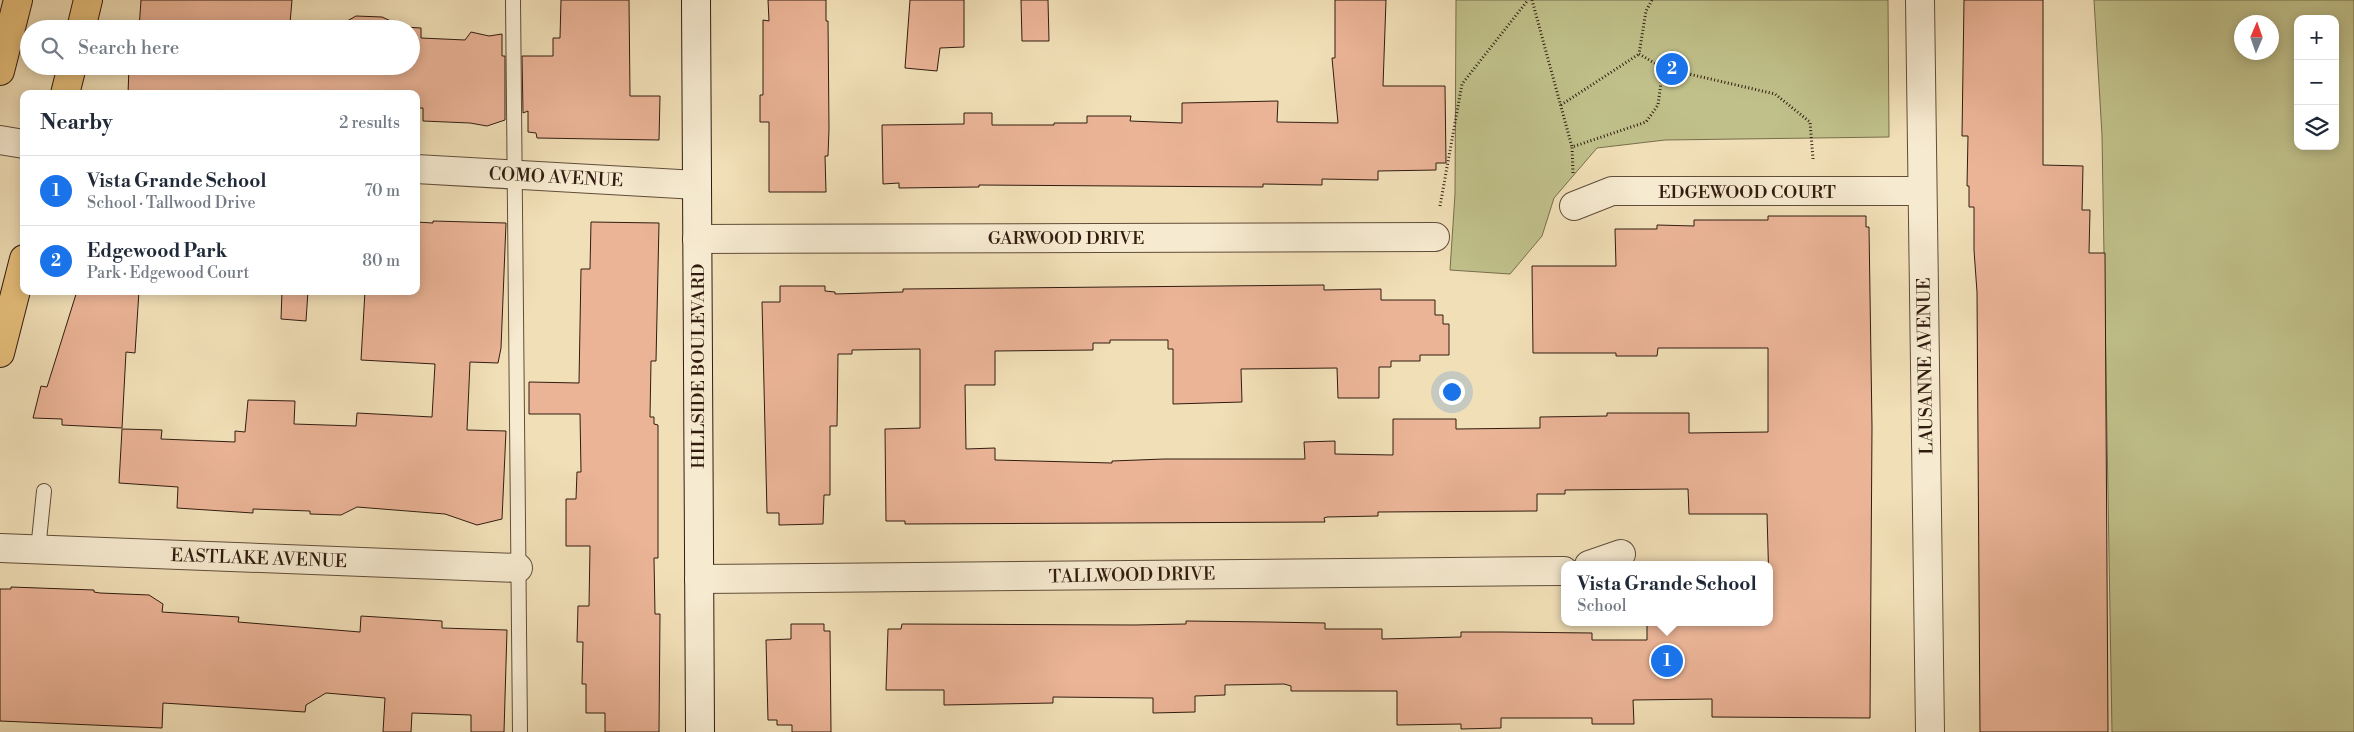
<!DOCTYPE html>
<html lang="en">
<head>
<meta charset="utf-8">
<style>
  body { margin:0; font-family:"Libre Bodoni",serif; background:#f6f6f7; color:#1f2937 }
  .controls { position:absolute; right:15px; top:15px; display:grid; overflow:hidden; border-radius:10px; box-shadow:0 2px 12px #0003 }
  .controls button { width:45px; height:45px; display:grid; place-items:center; padding:0; border:0; border-bottom:1px solid #e0e1e3; background:#fff; color:#1f2937; font:25px sans-serif }
  .compass { position:absolute; left:2234px; top:15px; width:45px; height:45px; border-radius:50%; background:#fff; box-shadow:0 2px 12px #0003; rotate:2deg }
  .you { position:absolute; left:1451px; top:391px; width:18px; height:18px; margin:-12px; border:4px solid #fff; border-radius:50%; background:#1a73e8; box-shadow:0 0 0 8px #1a73e833 }
  .badge { display:grid; place-items:center; width:32px; height:32px; border-radius:50%; background:#1a73e8; color:#fff; font-size:16px; font-weight:700 }
  .pin { position:absolute; translate:-50% -50%; border:2px solid #fff; box-shadow:0 1px 5px #0006 }
  .popup { position:absolute; left:1561px; top:561px; width:212px; height:65px; box-sizing:border-box; display:grid; place-content:center; border-radius:10px; background:#fff; filter:drop-shadow(0 1px 4px #0005); font-size:16px; white-space:nowrap; color:#747a83 }
  .popup b { font-size:19px; color:#1f2937 }
  .popup::after { content:''; position:absolute; left:50%; top:100%; margin-left:-10px; border:10px solid transparent; border-top-color:#fff }
  .list { margin:0; padding:0; list-style:none }
  h2 { display:flex; justify-content:space-between; align-items:center; height:65px; margin:0; padding:0 20px; font-size:21px }
  h2 small { font-size:16px; font-weight:400; color:#747a83 }
  .list li { display:grid; grid-template-columns:32px 1fr auto; gap:15px; align-items:center; box-sizing:border-box; height:70px; padding:0 20px; border-top:1px solid #e0e1e3 }
  .list b { display:block; font-size:19px; white-space:nowrap }
  .list p { margin:0; font-size:16px; white-space:nowrap; color:#747a83 }
  .list em { font-size:16px; font-style:normal; color:#747a83 }
  .icon { flex:none; width:28px; height:28px; fill:none; stroke:currentColor; stroke-width:2; stroke-linecap:round; stroke-linejoin:round }
  .map { position:relative; flex:none; width:2354px; height:732px; overflow:hidden }
  .search { position:absolute; background:#fff; box-shadow:0 2px 12px #0003; left:20px; top:20px; width:400px; height:55px; display:flex; align-items:center; gap:12px; box-sizing:border-box; padding:0 18px; border-radius:28px; color:#747a83; font-size:19px }
  .panel { position:absolute; background:#fff; box-shadow:0 2px 12px #0003; left:20px; top:90px; width:400px; height:205px; border-radius:10px }
  .map>svg:first-child { display:block }
</style>
</head>
<body>
<div class="map">
<svg width="2354" height="732" viewBox="0 0 2354 732">
  <rect width="100%" height="100%" fill="#f1dfb7"/>
  <filter id="stains"><feTurbulence type="fractalNoise" baseFrequency=".004" numOctaves="4"/><feColorMatrix values="0 0 0 0 .2 0 0 0 0 .09 0 0 0 0 .02 0 0 0 .5 -.17"/></filter>
  <radialGradient id="worn" r=".72"><stop offset=".6" stop-color="#630" stop-opacity="0"/><stop offset="1" stop-color="#630" stop-opacity=".3"/></radialGradient>
  <!-- green -->
  <g fill="#c0c08a" stroke="#786e4c" fill-rule="evenodd">
    <path d="M 1456,0 L 1888,0 L 1889,137 L 1665,140 L 1597,148 L 1554,198 L 1542,236 L 1510,274 L 1450,270 L 1455,194 Z"/>
    <path d="M 2094,0 L 2354,0 L 2354,732 L 2112,732 L 2102,135 ZM 2298,19 L 2335,19 L 2335,146 L 2298,146 ZM 2242,22 L 2272,22 L 2272,52 L 2242,52 Z"/>
  </g>
  <!-- building -->
  <g fill="#ebb497" stroke="#311c0f">
    <path d="M 141,0 L 292,0 L 290,23 L 340,25 L 356,16 L 382,17 L 404,27 L 421,28 L 421,38 L 465,40 L 471,32 L 489,36 L 502,34 L 502,56 L 505,56 L 505,120 L 487,126 L 470,123 L 423,121 L 423,108 L 416,108 L 416,94 L 128,94 L 129,66 L 411,66 L 411,29 L 139,29 Z"/>
    <path d="M 561,0 L 629,0 L 630,96 L 660,96 L 659,140 L 537,138 L 536,133 L 528,132 L 528,111 L 523,113 L 522,56 L 553,56 L 553,38 L 560,38 Z"/>
    <path d="M 768,0 L 826,0 L 826,21 L 828,21 L 829,129 L 828,156 L 825,156 L 826,192 L 769,192 L 769,122 L 760,122 L 760,95 L 763,95 L 763,20 L 769,21 Z"/>
    <path d="M 910,0 L 964,0 L 964,47 L 940,48 L 937,71 L 905,68 Z"/>
    <path d="M 1021,0 L 1048,0 L 1049,41 L 1022,41 Z"/>
    <path d="M 1335,0 L 1386,0 L 1383,86 L 1445,86 L 1446,163 L 1436,163 L 1436,170 L 1378,171 L 1378,180 L 1322,179 L 1322,185 L 1263,184 L 1263,187 L 979,185 L 979,187 L 899,188 L 899,183 L 883,184 L 882,125 L 964,124 L 964,113 L 992,113 L 992,125 L 1054,125 L 1054,123 L 1087,123 L 1087,116 L 1131,116 L 1130,121 L 1182,123 L 1182,103 L 1278,101 L 1277,122 L 1338,123 L 1332,58 L 1335,58 Z"/>
    <path d="M 1964,0 L 2043,0 L 2043,165 L 2083,166 L 2082,210 L 2090,210 L 2089,253 L 2105,253 L 2108,732 L 1980,732 L 1977,292 L 1974,250 L 1974,207 L 1969,207 L 1969,186 L 1967,186 L 1968,136 L 1962,136 Z"/>
    <path d="M 1768,216 L 1866,216 L 1866,227 L 1869,227 L 1872,427 L 1870,718 L 1712,717 L 1712,699 L 1633,700 L 1634,724 L 1592,724 L 1592,718 L 1501,718 L 1501,728 L 1461,729 L 1461,724 L 1397,725 L 1397,691 L 1291,691 L 1291,686 L 1284,684 L 1225,685 L 1225,695 L 1195,696 L 1195,712 L 1153,713 L 1153,698 L 1053,697 L 1053,703 L 944,705 L 944,690 L 886,690 L 888,629 L 901,629 L 902,624 L 1135,625 L 1186,624 L 1186,621 L 1268,622 L 1325,623 L 1325,629 L 1382,629 L 1382,639 L 1461,637 L 1461,632 L 1502,632 L 1592,633 L 1592,640 L 1647,640 L 1647,624 L 1770,622 L 1767,514 L 1689,514 L 1688,489 L 1565,490 L 1565,494 L 1537,494 L 1537,511 L 1378,512 L 1378,516 L 1327,517 L 1324,518 L 1325,522 L 905,524 L 905,521 L 886,521 L 885,429 L 920,428 L 920,349 L 852,350 L 852,354 L 838,354 L 837,426 L 830,426 L 830,495 L 824,495 L 823,524 L 779,525 L 779,513 L 767,513 L 762,302 L 780,302 L 780,286 L 825,286 L 825,291 L 835,292 L 835,294 L 903,292 L 903,289 L 1324,285 L 1324,290 L 1381,289 L 1381,300 L 1435,300 L 1435,315 L 1443,315 L 1443,324 L 1449,324 L 1449,355 L 1420,355 L 1420,361 L 1391,361 L 1391,367 L 1379,367 L 1379,398 L 1338,398 L 1337,368 L 1241,369 L 1242,402 L 1173,404 L 1173,349 L 1168,349 L 1168,340 L 1110,340 L 1110,343 L 1093,343 L 1093,350 L 995,351 L 995,385 L 965,385 L 966,449 L 995,448 L 995,460 L 1112,463 L 1112,461 L 1164,459 L 1305,459 L 1304,442 L 1335,441 L 1335,454 L 1393,455 L 1393,419 L 1456,419 L 1456,429 L 1540,428 L 1540,417 L 1607,416 L 1607,413 L 1689,413 L 1689,433 L 1768,432 L 1768,348 L 1658,348 L 1657,356 L 1616,356 L 1616,353 L 1533,353 L 1532,266 L 1616,266 L 1615,229 L 1657,229 L 1657,225 L 1694,226 L 1694,220 L 1768,220 Z"/>
    <path d="M 433,221 L 506,223 L 501,348 L 498,363 L 470,362 L 467,430 L 506,431 L 502,519 L 477,525 L 445,514 L 357,507 L 341,515 L 310,514 L 310,511 L 253,509 L 253,513 L 177,508 L 178,487 L 119,483 L 122,429 L 162,430 L 161,439 L 235,442 L 235,431 L 245,432 L 248,400 L 295,401 L 294,424 L 356,426 L 357,413 L 432,417 L 435,364 L 361,360 L 365,291 L 416,291 L 416,222 L 433,223 Z"/>
    <path d="M 591,222 L 659,223 L 656,361 L 651,361 L 650,417 L 654,417 L 654,424 L 658,425 L 658,558 L 654,558 L 655,614 L 660,614 L 659,732 L 605,732 L 605,713 L 586,713 L 586,684 L 582,684 L 583,642 L 577,642 L 578,606 L 589,606 L 590,546 L 566,546 L 566,499 L 576,499 L 577,472 L 581,472 L 580,414 L 529,414 L 529,382 L 579,383 L 581,269 L 590,269 Z"/>
    <path d="M 77,291 L 139,291 L 135,353 L 126,352 L 122,428 L 62,425 L 62,419 L 33,418 L 41,386 L 47,387 Z"/>
    <path d="M 282,291 L 308,291 L 306,321 L 281,319 Z"/>
    <path d="M 11,587 L 94,590 L 94,592 L 100,593 L 149,595 L 163,604 L 162,612 L 239,617 L 238,622 L 360,632 L 361,616 L 442,621 L 442,628 L 507,630 L 504,732 L 471,732 L 471,715 L 412,713 L 411,732 L 383,732 L 385,698 L 326,693 L 306,705 L 305,712 L 163,703 L 162,728 L 0,721 L 0,589 L 11,589 Z"/>
    <path d="M 791,624 L 824,624 L 824,631 L 830,631 L 831,732 L 792,732 L 792,725 L 777,725 L 777,720 L 768,720 L 766,640 L 791,639 Z"/>
  </g>
  <g fill="none" stroke-linecap="round" stroke-linejoin="round">
    <defs>
      <g id="lane">
        <path d="M 513,0 L 520,732"/>
        <path d="M 38,550 L 44,491"/>
      </g>
      <g id="street">
        <path d="M 1920,0 L 1930,732"/>
        <path d="M 0,140 L 24,144"/>
        <path d="M 416,169 L 697,185"/>
        <path d="M 1574,206 L 1612,191 L 1922,191"/>
        <path d="M 697,239 L 1435,237"/>
        <path d="M 0,548 L 518,568"/>
        <path d="M 1589,565 L 1621,554"/>
        <path d="M 699,579 L 1564,571"/>
      </g>
      <path id="secondary" d="M 696,0 L 700,732"/>
      <g id="primary">
        <path d="M 81,29 L 88,0"/>
        <path d="M 0,71 L 18,0"/>
        <path d="M 65,94 L 72,66"/>
        <path d="M 0,353 L 24,259"/>
      </g>
    </defs>
    <!-- lane casing -->
    <use href="#lane" stroke="#614d39" stroke-width="16"/>
    <!-- street casing -->
    <use href="#street" stroke="#614d39" stroke-width="30"/>
    <!-- secondary casing -->
    <use href="#secondary" stroke="#311c0f" stroke-width="30"/>
    <!-- primary casing -->
    <use href="#primary" stroke="#311c0f" stroke-width="30"/>
    <!-- path -->
    <g stroke="#311c0f" stroke-width="3" stroke-dasharray="1 2.5" stroke-linecap="butt">
      <path d="M 1532,0 L 1572,147"/>
      <path d="M 1663,68 L 1775,94 L 1810,122 L 1813,159"/>
      <path d="M 1561,105 L 1639,54"/>
      <path d="M 1573,173 L 1572,147 L 1646,122 L 1658,105 L 1663,68 L 1639,54 L 1646,11 L 1652,0"/>
      <path d="M 1440,206 L 1462,84 L 1528,0"/>
    </g>
    <!-- lane -->
    <use href="#lane" stroke="#f6ead0" stroke-width="14"/>
    <!-- street -->
    <use href="#street" stroke="#f6ead0" stroke-width="28"/>
    <!-- secondary -->
    <use href="#secondary" stroke="#f6ead0" stroke-width="28"/>
    <!-- primary -->
    <use href="#primary" stroke="#e8c07c" stroke-width="28"/>
  </g>
  <g text-anchor="middle" stroke-width="5" stroke-linejoin="round" paint-order="stroke">
    <!-- street labels -->
    <g font-size="18" fill="#311c0f" stroke="#f6ead0">
      <text transform="translate(556 177) rotate(3)" y="6">COMO AVENUE</text>
      <text x="1747" y="198">EDGEWOOD COURT</text>
      <text x="1066" y="244">GARWOOD DRIVE</text>
      <text transform="translate(698 366) rotate(-90)" y="6">HILLSIDE BOULEVARD</text>
      <text transform="translate(1925 366) rotate(-91)" y="6">LAUSANNE AVENUE</text>
      <text transform="translate(259 558) rotate(2)" y="6">EASTLAKE AVENUE</text>
      <text transform="translate(1132 575) rotate(-1)" y="6">TALLWOOD DRIVE</text>
    </g>
  </g>
  <rect width="100%" height="100%" filter="url(#stains)"/>
  <rect width="100%" height="100%" fill="url(#worn)"/>
</svg>
<div class="controls">
<button>+</button>
<button>−</button>
<button><svg class="icon" aria-label="layers" viewBox="0 0 24 24"><path d="M12 4l9 5-9 5-9-5zM3 14l9 5 9-5"/></svg></button>
</div>
<svg class="compass" viewBox="-18 -18 36 36"><path d="M0-13l5 13h-10z" fill="#e53935"/><path d="M0 13l5-13h-10z" fill="#747a83"/></svg>
<div class="you"></div>
<div class="pin badge" style="left:1667px;top:661px">1</div>
<div class="popup"><b>Vista Grande School</b>School</div>
<div class="pin badge" style="left:1672px;top:69px">2</div>
<div class="search"><svg class="icon" aria-label="search" viewBox="0 0 24 24"><circle cx="10" cy="10" r="6"/><path d="M15 15l6 6"/></svg>Search here</div>
<section class="panel">
<h2>Nearby<small>2 results</small></h2>
<ul class="list">
<li><span class="badge">1</span><div><b>Vista Grande School</b><p>School · Tallwood Drive</p></div><em>70 m</em></li>
<li><span class="badge">2</span><div><b>Edgewood Park</b><p>Park · Edgewood Court</p></div><em>80 m</em></li>
</ul>
</section>
</div>
</body>
</html>
